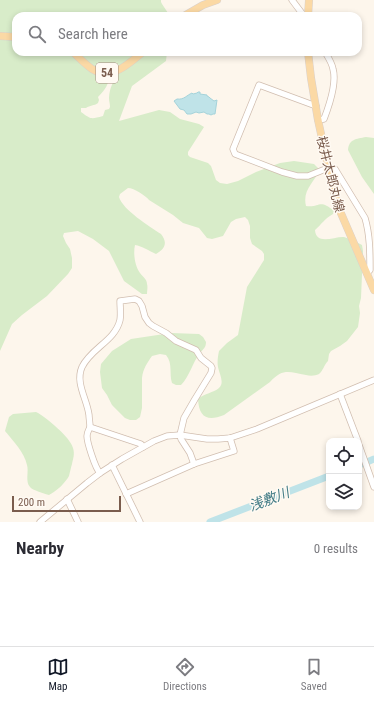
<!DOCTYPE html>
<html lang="en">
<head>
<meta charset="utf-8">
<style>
  body { margin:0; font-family:"Roboto Condensed","Noto Sans JP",sans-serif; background:#f7f7f7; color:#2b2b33 }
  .controls { position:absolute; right:12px; bottom:12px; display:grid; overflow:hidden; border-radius:8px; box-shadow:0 2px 6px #0003 }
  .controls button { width:36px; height:36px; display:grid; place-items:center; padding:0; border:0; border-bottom:1px solid #e1e1e2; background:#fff; color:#2b2b33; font:20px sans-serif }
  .scale { position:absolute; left:12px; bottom:10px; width:109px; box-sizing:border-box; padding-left:4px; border:2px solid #7a5c4d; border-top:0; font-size:11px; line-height:14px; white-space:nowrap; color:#7a5c4d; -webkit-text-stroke:3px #fffaf3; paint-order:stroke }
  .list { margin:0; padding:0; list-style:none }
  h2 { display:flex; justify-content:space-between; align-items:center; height:52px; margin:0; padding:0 16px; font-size:17px }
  h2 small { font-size:13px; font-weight:400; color:#7c7c81 }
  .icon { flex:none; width:22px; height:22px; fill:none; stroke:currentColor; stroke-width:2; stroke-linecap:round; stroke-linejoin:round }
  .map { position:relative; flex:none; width:374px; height:522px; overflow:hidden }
  .search { position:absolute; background:#fff; box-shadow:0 2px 6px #0003; left:12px; right:12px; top:12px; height:44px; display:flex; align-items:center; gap:10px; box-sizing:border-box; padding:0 14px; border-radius:12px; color:#7c7c81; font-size:15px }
  .sheet { height:124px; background:#fff }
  nav { display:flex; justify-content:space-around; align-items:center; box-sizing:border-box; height:56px; border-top:1px solid #e1e1e2; background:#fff; font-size:11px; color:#7c7c81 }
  nav a { display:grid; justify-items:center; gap:2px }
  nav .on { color:#111827 }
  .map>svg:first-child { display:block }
</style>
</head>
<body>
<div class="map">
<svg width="374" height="522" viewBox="0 0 374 522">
  <rect width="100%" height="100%" fill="#fdf6ec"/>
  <!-- green -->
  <g fill="#d8ecc9">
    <path d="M 0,0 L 161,0 L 161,2 L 162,4 L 170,16 L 16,16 L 16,35 L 0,35 Z"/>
    <path d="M 16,36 L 16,52 L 69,52 L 71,55 L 104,75 L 108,77 C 110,84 103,92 98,97 L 99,100 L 98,103 C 94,106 90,105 86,108 L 81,108 L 81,112 C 92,120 91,119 103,116 L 105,110 L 109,109 L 110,107 C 110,104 109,101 109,98 C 110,77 127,65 141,52 L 167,52 L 166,61 L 132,86 L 119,121 L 159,110 L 170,112 L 180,119 L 199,124 L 204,127 L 188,152 L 188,155 L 190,157 L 208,163 L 211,166 L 216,180 L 220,183 L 227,184 L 238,181 L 256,172 L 280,163 L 294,161 L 314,164 L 319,169 C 318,175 314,179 311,184 C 306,191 304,198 306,206 C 320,208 319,198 334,211 L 333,214 C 324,219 322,224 315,230 C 316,246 335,236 344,237 C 351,239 356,242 362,245 L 363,251 L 361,298 L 359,306 L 360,313 L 358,327 L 347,341 L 340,346 L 331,351 L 329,354 L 328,361 C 324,365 323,371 319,374 C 315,376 310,376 306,375 C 289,372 283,368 270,382 L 224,415 C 207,422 199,417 198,399 C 205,393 213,393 219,388 C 225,383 219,373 218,367 C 217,362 218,356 219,351 L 227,343 L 238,335 L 247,287 L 264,260 L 264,254 L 262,251 L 252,244 L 250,238 L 250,226 L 248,220 L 245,217 L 236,219 L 231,222 L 223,236 L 212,239 L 207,238 L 199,228 L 183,223 L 173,215 L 149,200 C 146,196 134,188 128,188 L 120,194 L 119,197 C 123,210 149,226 161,234 C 168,243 165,249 156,254 C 149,251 142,246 135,245 C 133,254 135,266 140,273 C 143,277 147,279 147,284 C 148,287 147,291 147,294 L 142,294 L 124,281 L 109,251 L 93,239 L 78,231 L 64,233 L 63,236 L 66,243 L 70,249 L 72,258 L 72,268 L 68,274 L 47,296 L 22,315 L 12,324 L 0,351 L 0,37 Z"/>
    <path d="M 76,52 L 139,52 C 127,61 112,76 96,68 C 89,64 83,57 76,52 Z"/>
    <path d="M 366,137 L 374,138 L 374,194 L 362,177 L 348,150 C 349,139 356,139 366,137 Z"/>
    <path d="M 171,333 L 199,334 L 203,337 L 206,342 C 206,348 203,349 200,353 C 192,363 190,376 181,385 L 176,385 L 172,383 C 169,374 173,363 166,355 L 160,354 L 152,356 C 147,363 143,369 142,378 L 142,408 L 140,417 L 136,420 L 130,420 L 125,418 L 112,405 L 107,395 L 102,388 L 100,372 L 101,364 L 112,351 L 131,339 Z"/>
    <path d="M 36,412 C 46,417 71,438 73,448 C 75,454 73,459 72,464 C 71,467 70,472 69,476 C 65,483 57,491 49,495 C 45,494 32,490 30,487 C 25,482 29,471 27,465 C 24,452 14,442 5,431 L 9,417 L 13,414 Z"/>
  </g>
  <!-- water -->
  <path fill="#bfe3e8" stroke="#a5d3da" d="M 198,92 L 200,92 L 200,94 L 207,95 L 207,96 L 209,97 L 210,98 L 214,101 L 217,100 L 215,114 L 213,114 L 211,115 L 209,114 L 207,114 L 204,112 L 199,113 L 196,112 L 191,114 L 187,114 L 184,110 L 180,109 L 174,101 L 177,99 C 184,100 187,95 192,93 L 193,94 L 197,93 Z"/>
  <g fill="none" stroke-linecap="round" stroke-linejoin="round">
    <!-- river -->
    <g stroke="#bfe3e8" stroke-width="7">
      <path d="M 367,462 L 374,459"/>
      <path d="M 359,465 L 364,463"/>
      <path d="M 210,522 L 329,476"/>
    </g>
    <defs>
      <g id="minor">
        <path d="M 292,0 L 304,16"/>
        <path d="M 316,106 L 259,85 L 233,149 L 235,154 L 282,172 L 297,176 L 308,176 L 328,168 L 335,169 L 365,218 C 370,235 370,253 370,270 L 367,273"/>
        <path d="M 318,120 L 324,119 C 329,106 337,83 333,69 C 332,63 328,57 325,52"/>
        <path d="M 340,394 L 358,441"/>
        <path d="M 90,427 L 141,444 L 143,447"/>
        <path d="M 359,445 L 374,487"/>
        <path d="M 112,465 L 140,522"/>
        <path d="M 100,473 C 95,468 87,442 87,436 C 87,432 89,430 90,427 C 90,423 89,418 89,415 C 87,399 75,383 82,367 C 91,348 115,341 120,320 C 121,314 120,307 120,301 L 135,299 L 139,301 L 142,306 L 145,317 L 149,323 L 153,326 L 166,333 L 176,341 L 196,350 L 201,358 L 211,366 L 212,368 L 211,373 L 195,399 L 184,418 L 180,435 L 181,439 L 190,453 L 194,464"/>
        <path d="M 126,494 L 194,464 L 234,451 L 230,438"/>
        <path d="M 67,499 L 78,522"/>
        <path d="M 40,522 L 87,483 L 100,473 L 122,459 L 154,441 L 167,436 L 180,435 L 207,439 L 218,439 L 230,438 L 257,429 L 374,380"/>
      </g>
      <g id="major">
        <path d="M 184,16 L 203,5 L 217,0"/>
        <path d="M 308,16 L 309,0"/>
        <path d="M 0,36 L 16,37"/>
        <path d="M 73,52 C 79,58 85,64 92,69 C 112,81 128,64 143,52"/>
        <path d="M 308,52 L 311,78 L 318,120 L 333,189 L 340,211 L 374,290"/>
      </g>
    </defs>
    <!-- minor casing -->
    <use href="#minor" stroke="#d1beb0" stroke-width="7"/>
    <!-- major casing -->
    <use href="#major" stroke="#dad1cd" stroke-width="8"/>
    <!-- minor -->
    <use href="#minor" stroke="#fff" stroke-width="5.5"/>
    <!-- major -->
    <use href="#major" stroke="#fbd9a5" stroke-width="7"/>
  </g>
  <g text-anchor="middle" stroke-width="3" stroke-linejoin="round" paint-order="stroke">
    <!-- shield labels -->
    <rect fill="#fffaf3" stroke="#a28b7f" stroke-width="1" x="96" y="63" width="22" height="20" rx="3"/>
    <g font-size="12" font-weight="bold" fill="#7a5c4d">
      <text x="107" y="77">54</text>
    </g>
    <!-- street labels -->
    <g font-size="13" fill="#7a5c4d" stroke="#fffaf3">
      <text transform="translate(331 174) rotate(76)" y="5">桜井太郎丸線</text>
    </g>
    <!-- water labels -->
    <g font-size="14" font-style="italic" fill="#437c86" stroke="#fffaf3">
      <text transform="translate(269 499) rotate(-21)" y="5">浅敷川</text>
    </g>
  </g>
</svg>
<div class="controls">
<button><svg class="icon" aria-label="locate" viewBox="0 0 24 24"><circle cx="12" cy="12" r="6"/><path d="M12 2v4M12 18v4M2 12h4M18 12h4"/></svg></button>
<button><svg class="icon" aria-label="layers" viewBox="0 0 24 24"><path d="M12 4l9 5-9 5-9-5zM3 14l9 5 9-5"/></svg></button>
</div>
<div class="scale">200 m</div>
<div class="search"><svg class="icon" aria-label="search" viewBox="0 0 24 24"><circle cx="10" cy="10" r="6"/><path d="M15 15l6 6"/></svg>Search here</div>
</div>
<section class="sheet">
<h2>Nearby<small>0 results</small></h2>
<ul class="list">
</ul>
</section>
<nav>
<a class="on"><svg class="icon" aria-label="map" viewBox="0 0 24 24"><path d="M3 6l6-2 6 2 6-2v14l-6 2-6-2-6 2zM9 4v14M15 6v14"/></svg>Map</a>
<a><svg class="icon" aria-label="directions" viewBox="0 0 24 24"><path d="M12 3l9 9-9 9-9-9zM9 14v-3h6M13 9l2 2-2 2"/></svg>Directions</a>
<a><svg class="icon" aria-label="saved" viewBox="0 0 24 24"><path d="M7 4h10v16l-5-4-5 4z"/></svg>Saved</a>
</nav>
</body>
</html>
